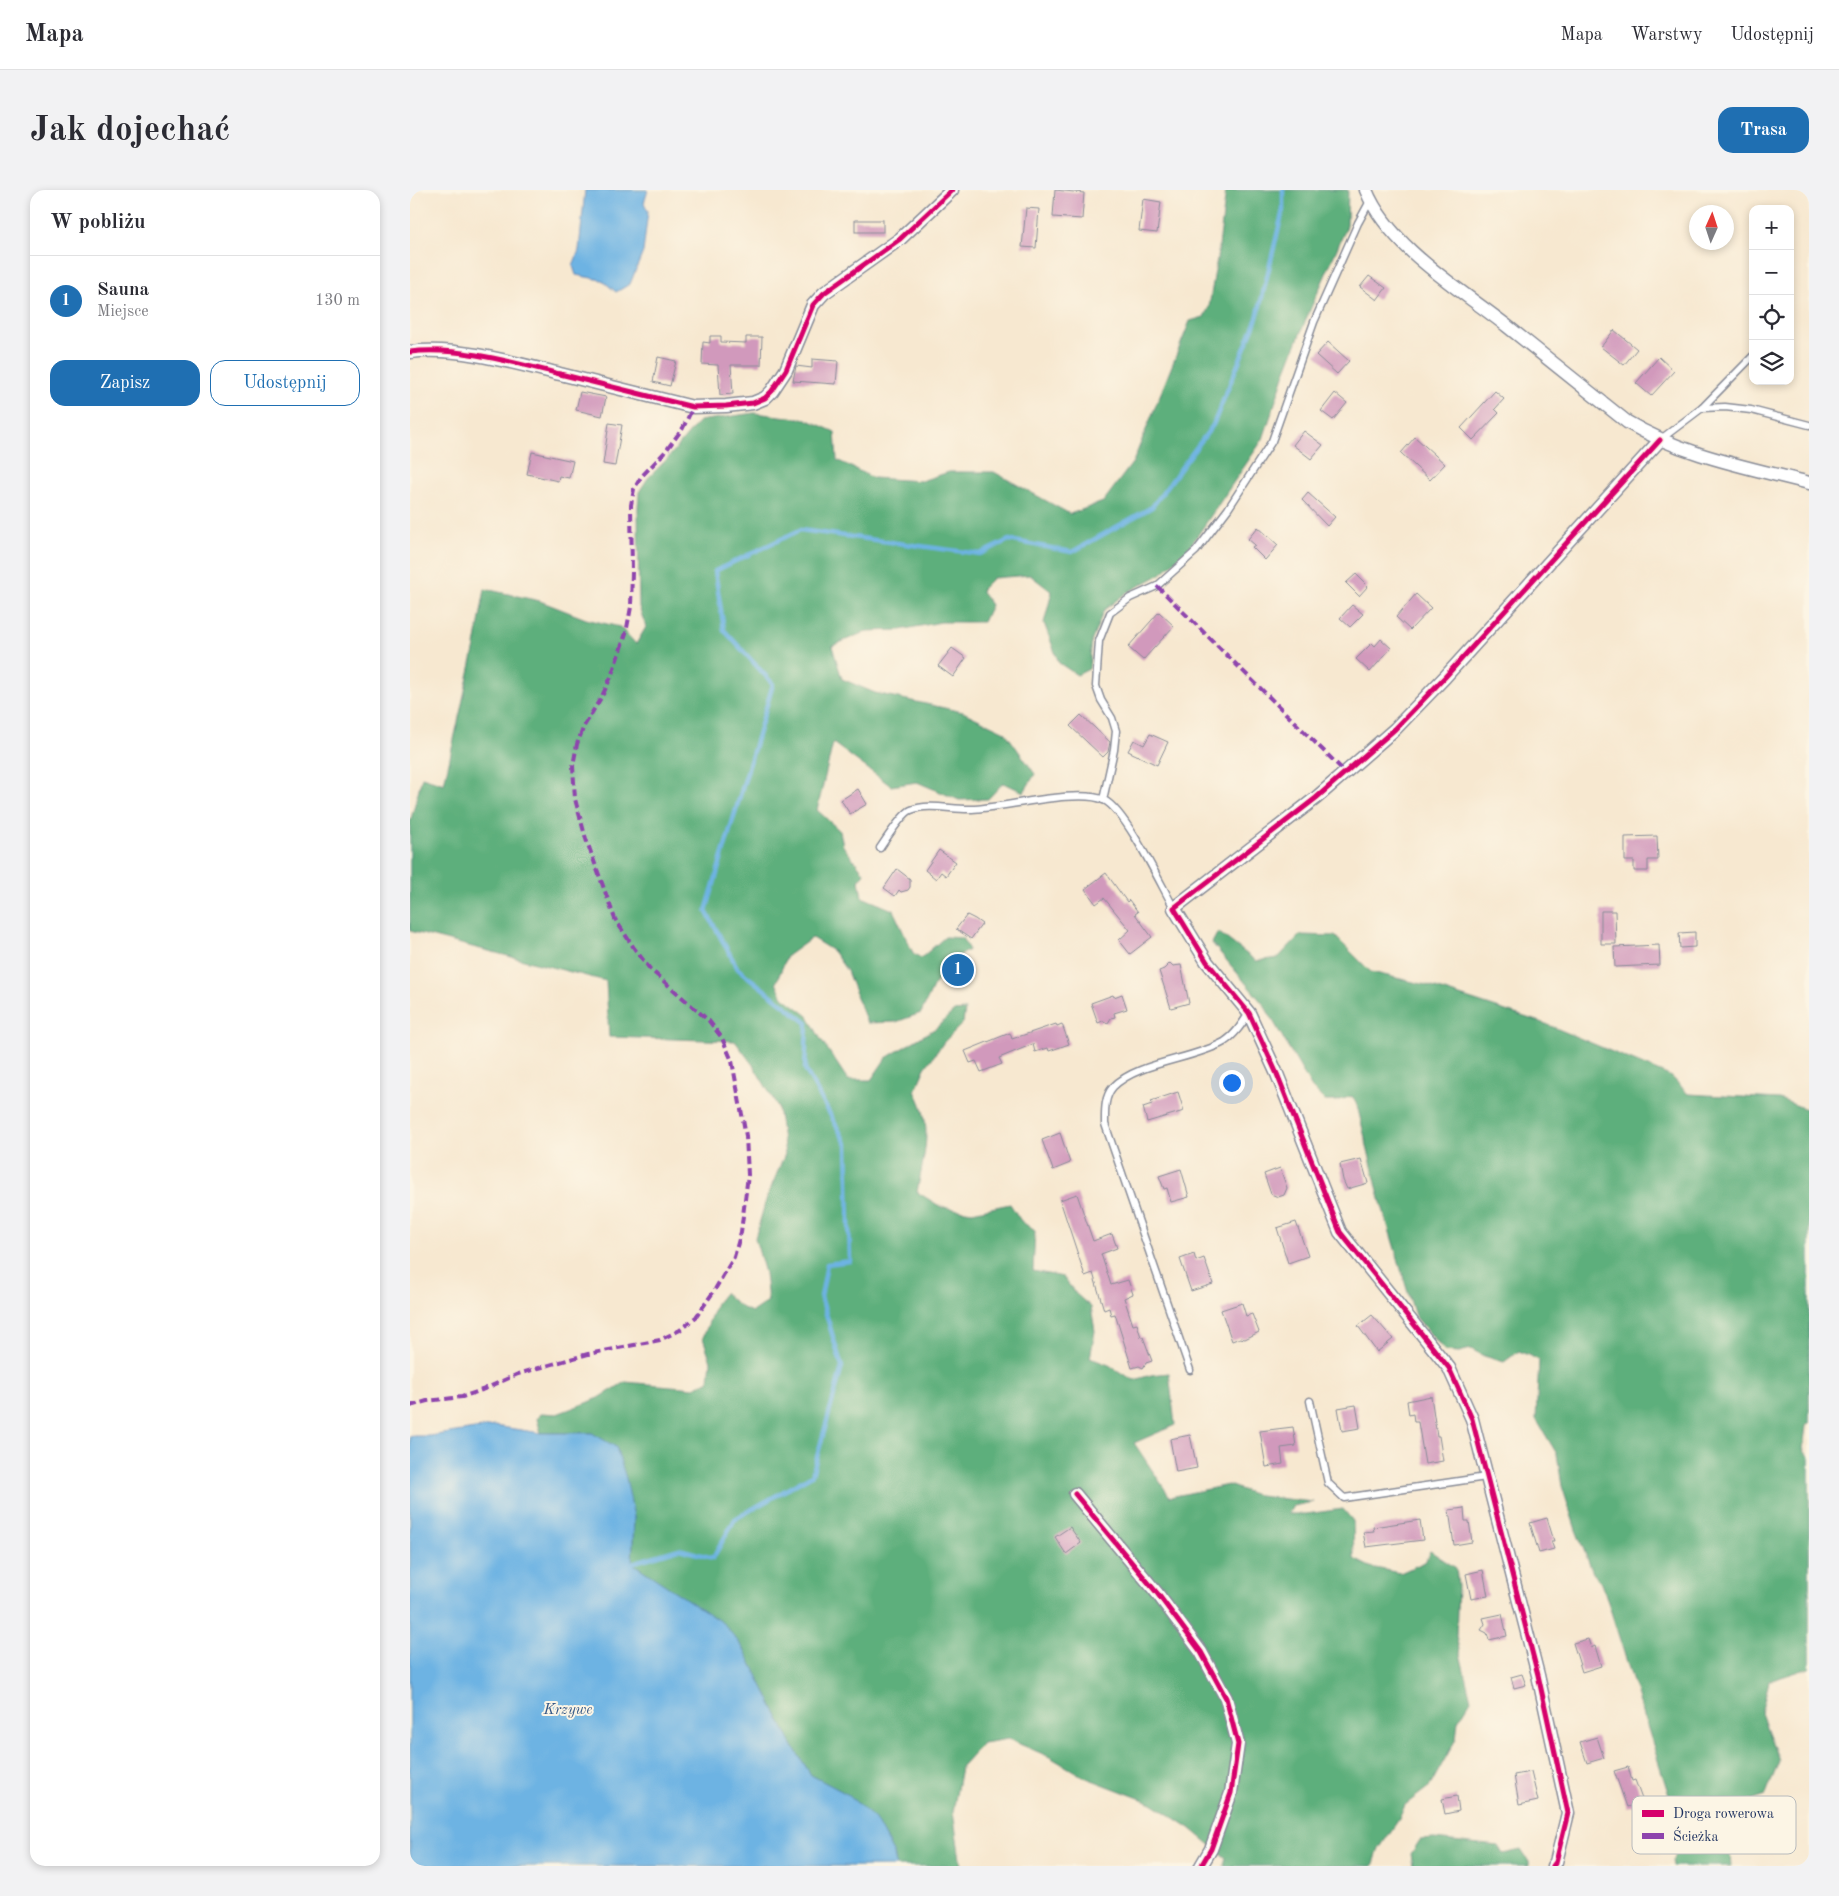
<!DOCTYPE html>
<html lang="pl">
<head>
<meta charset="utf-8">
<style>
  body { margin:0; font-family:"Old Standard TT",serif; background:#f2f2f3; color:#2b2b33 }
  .controls { position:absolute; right:15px; top:15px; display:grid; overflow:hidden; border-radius:10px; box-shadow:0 2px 8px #0003 }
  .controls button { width:45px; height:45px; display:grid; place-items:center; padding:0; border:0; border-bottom:1px solid #e1e1e2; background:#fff; color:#2b2b33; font:25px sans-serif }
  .compass { position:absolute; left:1279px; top:15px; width:45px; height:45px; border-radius:50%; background:#fff; box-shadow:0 2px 8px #0003; rotate:3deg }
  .you { position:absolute; left:821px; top:892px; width:18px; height:18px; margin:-12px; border:4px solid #fff; border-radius:50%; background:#1a73e8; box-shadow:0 0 0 8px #1a73e833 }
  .badge { display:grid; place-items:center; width:32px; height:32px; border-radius:50%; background:#1f6fb2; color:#fff; font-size:16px; font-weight:700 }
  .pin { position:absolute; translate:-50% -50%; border:2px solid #fff; box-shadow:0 1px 5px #0006 }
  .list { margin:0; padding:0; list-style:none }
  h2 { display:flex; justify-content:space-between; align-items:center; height:65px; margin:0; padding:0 20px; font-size:21px }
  h2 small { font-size:16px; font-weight:400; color:#7c7c81 }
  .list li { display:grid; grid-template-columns:32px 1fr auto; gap:15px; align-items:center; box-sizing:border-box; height:90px; padding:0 20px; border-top:1px solid #e1e1e2 }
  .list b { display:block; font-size:19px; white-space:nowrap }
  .list p { margin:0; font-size:16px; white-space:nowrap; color:#7c7c81 }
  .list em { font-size:16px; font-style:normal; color:#7c7c81 }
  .actions { display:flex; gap:10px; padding:15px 20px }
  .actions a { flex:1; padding:11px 0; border:1px solid #1f6fb2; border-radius:15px; text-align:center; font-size:18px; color:#1f6fb2 }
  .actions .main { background:#1f6fb2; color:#fff }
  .icon { flex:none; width:28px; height:28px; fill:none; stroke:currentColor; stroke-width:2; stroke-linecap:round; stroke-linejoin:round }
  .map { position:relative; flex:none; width:1399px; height:1676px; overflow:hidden; border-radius:15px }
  header { display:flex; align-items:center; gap:30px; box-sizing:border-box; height:70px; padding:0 25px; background:#fff; border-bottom:1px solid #e1e1e2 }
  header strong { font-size:24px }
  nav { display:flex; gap:28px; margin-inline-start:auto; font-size:18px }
  .intro { display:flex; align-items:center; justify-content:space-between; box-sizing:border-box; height:120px; padding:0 30px }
  h1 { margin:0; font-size:35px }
  .button { padding:12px 22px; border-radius:15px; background:#1f6fb2; color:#fff; font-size:18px; font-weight:700 }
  main { display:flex; gap:30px; padding:0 30px }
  aside { flex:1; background:#fff; border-radius:15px; box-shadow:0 2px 8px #0003 }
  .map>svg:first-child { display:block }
</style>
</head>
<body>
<header>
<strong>Mapa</strong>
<nav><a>Mapa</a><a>Warstwy</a><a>Udostępnij</a></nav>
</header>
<div class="intro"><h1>Jak dojechać</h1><a class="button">Trasa</a></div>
<main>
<aside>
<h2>W pobliżu<small></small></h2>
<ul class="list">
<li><span class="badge">1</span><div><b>Sauna</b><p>Miejsce</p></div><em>130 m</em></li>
</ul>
<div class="actions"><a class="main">Zapisz</a><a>Udostępnij</a></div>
</aside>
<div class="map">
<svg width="1399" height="1676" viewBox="0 0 1399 1676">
  <rect width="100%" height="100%" fill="#fcf5e5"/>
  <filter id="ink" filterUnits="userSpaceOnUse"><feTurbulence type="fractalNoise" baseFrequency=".02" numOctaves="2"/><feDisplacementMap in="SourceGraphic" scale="10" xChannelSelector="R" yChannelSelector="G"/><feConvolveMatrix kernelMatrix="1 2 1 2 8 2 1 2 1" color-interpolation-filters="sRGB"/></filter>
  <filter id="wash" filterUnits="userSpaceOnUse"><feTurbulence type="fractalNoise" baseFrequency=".0096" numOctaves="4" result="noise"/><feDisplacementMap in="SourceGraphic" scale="20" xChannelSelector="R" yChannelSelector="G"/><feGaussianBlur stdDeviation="1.12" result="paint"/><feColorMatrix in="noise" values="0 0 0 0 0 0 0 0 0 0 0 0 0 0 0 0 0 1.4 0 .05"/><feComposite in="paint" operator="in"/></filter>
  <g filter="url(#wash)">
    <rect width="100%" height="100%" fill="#f7e8d0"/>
    <!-- forest -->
    <g fill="#5daf7c" stroke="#3c6f6d">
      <path d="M 816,0 L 938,0 L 937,36 L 896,129 L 876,180 L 853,249 L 779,358 L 751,384 L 716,403 L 694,420 L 682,450 L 679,479 L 667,485 L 649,473 L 634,433 L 642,402 L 620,385 L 583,388 L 571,400 L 581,415 L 573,432 L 531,432 L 490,440 L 457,441 L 422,456 L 432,489 L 465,503 L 553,522 L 595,542 L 625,584 L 614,602 L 593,593 L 578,609 L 549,610 L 507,592 L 481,596 L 423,553 L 407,620 L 430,641 L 433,656 L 454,683 L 449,691 L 452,707 L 483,720 L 503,763 L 511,768 L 535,747 L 552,748 L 559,760 L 544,768 L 523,797 L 511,823 L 486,832 L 457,833 L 437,781 L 423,761 L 402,748 L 377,766 L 366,793 L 373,807 L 398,826 L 410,848 L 438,890 L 461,890 L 476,868 L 526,838 L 544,821 L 555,820 L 553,833 L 534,852 L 515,878 L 505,901 C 524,936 514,965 507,1002 L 531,1017 L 562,1022 L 600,1014 L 611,1031 L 625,1041 L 623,1081 L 653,1087 L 666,1104 L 681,1117 L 685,1141 L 680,1168 L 699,1175 L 713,1184 L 724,1190 L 741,1185 L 759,1183 L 765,1235 L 724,1253 L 760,1307 L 818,1295 L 849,1306 L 903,1312 L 883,1316 L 878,1324 L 896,1324 L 933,1319 L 943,1331 L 944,1369 L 960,1377 L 990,1383 L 1015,1372 L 1020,1361 L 1046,1378 L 1048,1396 L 1046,1447 L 1061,1510 L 1048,1531 L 1046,1549 L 1020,1596 L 995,1615 L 989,1629 L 969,1659 L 963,1676 L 814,1676 L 816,1668 L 780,1638 L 742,1613 L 674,1587 L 640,1567 L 598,1549 L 573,1553 L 551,1577 L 543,1622 L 551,1676 L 486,1676 L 484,1664 L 437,1604 L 401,1586 L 381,1553 L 255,1396 L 222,1373 L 224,1327 L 182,1243 L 131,1243 L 127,1229 L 131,1223 L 147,1224 L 189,1208 L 215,1192 L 284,1198 L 299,1190 L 301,1171 L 293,1148 L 306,1113 L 314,1103 L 332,1118 L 342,1122 L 358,1111 L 355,1083 L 345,1048 L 356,1010 L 375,964 L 368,917 L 343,875 L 325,851 L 199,847 L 196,791 L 0,741 L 0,633 L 12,587 L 34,594 L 65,456 L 75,399 L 130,411 L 176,429 L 210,437 L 226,454 L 236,437 L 229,417 L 228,318 L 229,302 L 238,288 L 258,268 L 289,231 L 344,223 L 396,229 L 425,242 L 427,270 L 463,288 L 511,291 L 539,282 L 584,282 L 660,324 L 693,312 L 723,272 L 780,131 L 794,127 L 799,117 L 809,56 Z"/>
      <path d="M 808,742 L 846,771 L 868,768 L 890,745 L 925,746 L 961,782 L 1016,795 L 1136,834 L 1262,887 L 1278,904 L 1369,909 L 1399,920 L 1399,1233 L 1396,1236 L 1393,1259 L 1399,1268 L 1399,1478 L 1359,1491 L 1351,1523 L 1369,1571 L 1356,1605 L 1332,1613 L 1312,1610 L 1308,1626 L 1319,1651 L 1321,1676 L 1263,1676 L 1262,1670 L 1274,1653 L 1192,1393 L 1183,1383 L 1166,1340 L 1152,1296 L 1147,1264 L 1126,1229 L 1129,1170 L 1109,1161 L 1094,1172 L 1074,1166 L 1061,1159 L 1049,1162 L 1035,1161 L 1005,1126 L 970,1009 L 947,915 L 942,906 L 927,911 L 915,911 L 902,898 L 854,815 L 802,753 Z"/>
      <path d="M 1024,1649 L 1088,1656 L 1093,1664 L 1111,1660 L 1119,1672 L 1119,1676 L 1003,1676 L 1001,1664 L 1010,1650 Z"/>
    </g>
    <!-- water -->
    <g fill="#6db3e3" stroke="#4471a0">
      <path d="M 175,0 L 238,0 L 234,13 L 238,21 L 233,62 L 220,94 L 206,102 L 192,90 L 166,85 L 163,76 L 169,60 Z"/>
      <path d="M 84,1236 L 131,1243 L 182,1243 L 206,1257 L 216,1288 L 224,1327 L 222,1373 L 314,1434 L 334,1459 L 381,1553 L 401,1585 L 437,1604 L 465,1629 L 484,1664 L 486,1676 L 0,1676 L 0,1246 L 20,1246 Z"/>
    </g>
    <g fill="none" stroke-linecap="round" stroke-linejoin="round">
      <!-- stream -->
      <path stroke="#6db3e3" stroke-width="4.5" d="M 222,1373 L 269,1359 L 303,1368 L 325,1329 L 402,1285 L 432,1177 L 411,1107 L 417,1074 L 440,1071 L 437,955 L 395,879 L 397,833 L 328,779 L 296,721 L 363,494 L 314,440 L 305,381 L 390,340 L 570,364 L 599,350 L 662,362 L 742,317 L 803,235 L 847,128 L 873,20 L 873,0"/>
    </g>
    <g id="blocks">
      <!-- building -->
      <g fill="#d199bc">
        <path d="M 645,0 L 674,3 L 672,29 L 643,27 Z"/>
        <path d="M 733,9 L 751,12 L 747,43 L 729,41 Z"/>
        <path d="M 616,18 L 629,19 L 626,58 L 612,57 Z"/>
        <rect x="445" y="30" width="28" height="12"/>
        <path d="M 959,86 L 976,98 L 967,110 L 950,97 Z"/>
        <path d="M 1204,140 L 1227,159 L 1214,175 L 1191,157 Z"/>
        <path d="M 300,146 L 311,146 L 311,152 L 336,153 L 336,147 L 352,147 L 351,175 L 321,175 L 323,204 L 310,205 L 308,175 L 292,174 L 293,152 L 300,153 Z"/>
        <path d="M 918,152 L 939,171 L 927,184 L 906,165 Z"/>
        <path d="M 248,167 L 266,171 L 260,196 L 243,192 Z"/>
        <path d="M 1249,167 L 1264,181 L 1241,206 L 1226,193 Z"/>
        <path d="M 402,169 L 428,171 L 426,194 L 383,191 L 386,176 L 402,178 Z"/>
        <path d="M 1085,201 L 1094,209 L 1085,219 L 1089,223 L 1063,250 L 1051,238 Z"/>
        <path d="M 170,202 L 196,207 L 192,226 L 166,220 Z"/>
        <path d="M 925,203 L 937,213 L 923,230 L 911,221 Z"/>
        <path d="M 199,233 L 212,235 L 205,276 L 193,274 Z"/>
        <path d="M 894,241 L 913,255 L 901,269 L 883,255 Z"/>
        <path d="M 1005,247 L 1035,274 L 1020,290 L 991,263 Z"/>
        <path d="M 122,262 L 163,271 L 159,288 L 149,286 L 148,291 L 117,284 Z"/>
        <path d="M 898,303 L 925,327 L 917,336 L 892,310 Z"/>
        <path d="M 848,337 L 868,355 L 855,370 L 842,357 L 845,355 L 838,349 Z"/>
        <path d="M 946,384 L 958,396 L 949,406 L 936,393 Z"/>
        <path d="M 1006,404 L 1021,418 L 1000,440 L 986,427 Z"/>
        <path d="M 942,415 L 953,424 L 940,437 L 930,428 Z"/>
        <path d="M 749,422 L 764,436 L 733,470 L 718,457 Z"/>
        <path d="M 971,449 L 981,458 L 960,482 L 946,469 L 962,453 L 965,456 Z"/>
        <path d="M 542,458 L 556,468 L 543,487 L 528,476 Z"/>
        <path d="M 671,525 L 700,552 L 698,562 L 693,567 L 660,536 Z"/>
        <path d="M 740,544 L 758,552 L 747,575 L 718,561 L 724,550 L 734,555 Z"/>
        <path d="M 448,599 L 457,614 L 440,624 L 431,610 Z"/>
        <path d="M 1247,646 L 1248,670 L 1238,670 L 1238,681 L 1224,681 L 1224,671 L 1215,671 L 1215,647 Z"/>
        <path d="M 529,660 L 546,672 L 536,686 L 531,682 L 526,689 L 515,680 Z"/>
        <path d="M 487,679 L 500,689 L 500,697 L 498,700 L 491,702 L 489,700 L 485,706 L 474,698 Z"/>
        <path d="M 696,683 L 717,712 L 719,710 L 728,722 L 725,724 L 742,747 L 720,764 L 709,750 L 720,740 L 694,708 L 686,714 L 675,699 Z"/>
        <path d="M 1191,721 L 1205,721 L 1206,754 L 1191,754 Z"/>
        <path d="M 557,725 L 565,729 L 572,734 L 561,749 L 546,739 Z"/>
        <path d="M 1285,742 L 1285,757 L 1270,758 L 1269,743 Z"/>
        <path d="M 1249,755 L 1250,775 L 1205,777 L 1204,757 Z"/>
        <path d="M 548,770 L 558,777 L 548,790 L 538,782 Z"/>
        <path d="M 760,773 L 763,776 L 771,775 L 779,813 L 761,818 L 749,781 L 754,779 Z"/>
        <path d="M 712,804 L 717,819 L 704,823 L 705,827 L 701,828 L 698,833 L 693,831 L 688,833 L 681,813 L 703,805 L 704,807 Z"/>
        <path d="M 646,834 L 647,836 L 652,834 L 659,854 L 639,861 L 638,858 L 625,862 L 623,854 L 589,868 L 592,874 L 571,882 L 566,871 L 560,873 L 555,861 L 600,843 L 602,849 Z"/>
        <path d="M 768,902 L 774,921 L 737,932 L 733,917 L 742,914 L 741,911 Z"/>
        <path d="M 650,943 L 660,973 L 643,980 L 632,950 Z"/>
        <path d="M 951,969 L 958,993 L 937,999 L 933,990 L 930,974 Z"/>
        <path d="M 870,978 L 877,998 L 874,1005 L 868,1007 L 861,1004 L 854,984 Z"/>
        <path d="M 771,979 L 779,1007 L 761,1012 L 757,998 L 754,999 L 749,986 Z"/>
        <path d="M 667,1004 L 683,1051 L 702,1044 L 707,1058 L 691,1064 L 701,1095 L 718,1090 L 723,1104 L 714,1108 L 723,1135 L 727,1134 L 731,1147 L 733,1147 L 742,1171 L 736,1173 L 733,1178 L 729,1176 L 722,1178 L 705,1124 L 701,1125 L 699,1118 L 694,1120 L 683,1083 L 675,1086 L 650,1010 Z"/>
        <path d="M 886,1032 L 898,1066 L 878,1073 L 867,1038 Z"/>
        <path d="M 784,1064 L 786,1071 L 794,1068 L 803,1094 L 781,1101 L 770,1069 Z"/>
        <path d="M 832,1113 L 836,1126 L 842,1124 L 849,1142 L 835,1149 L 830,1148 L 822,1151 L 811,1120 Z"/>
        <path d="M 962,1125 L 983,1149 L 967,1162 L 948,1136 Z"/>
        <path d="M 1021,1206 L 1027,1246 L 1029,1246 L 1033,1271 L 1015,1274 L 1008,1232 L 1004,1232 L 1003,1224 L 999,1225 L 997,1211 Z"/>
        <path d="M 946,1215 L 950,1238 L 932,1241 L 928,1218 Z"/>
        <path d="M 883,1237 L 886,1256 L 871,1258 L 873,1274 L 856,1277 L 850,1241 Z"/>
        <path d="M 780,1245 L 787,1278 L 766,1282 L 760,1249 Z"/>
        <path d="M 1054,1318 L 1055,1331 L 1059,1331 L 1062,1352 L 1044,1355 L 1039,1320 Z"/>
        <path d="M 1137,1328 L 1144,1351 L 1141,1351 L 1144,1359 L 1129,1363 L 1120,1333 Z"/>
        <path d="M 1010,1330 L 1013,1350 L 956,1357 L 953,1342 L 964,1341 L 963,1337 Z"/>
        <path d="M 660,1337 L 671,1353 L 656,1364 L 645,1347 Z"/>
        <path d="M 1073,1380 L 1078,1406 L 1061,1409 L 1056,1384 Z"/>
        <path d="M 1092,1424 L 1097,1446 L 1079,1450 L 1077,1443 L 1071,1440 L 1075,1434 L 1073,1428 Z"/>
        <path d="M 1178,1449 L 1181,1458 L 1185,1456 L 1191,1476 L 1172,1482 L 1163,1453 Z"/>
        <path d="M 1112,1484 L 1116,1495 L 1104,1498 L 1101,1487 Z"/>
        <path d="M 1187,1547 L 1194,1568 L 1177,1573 L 1170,1552 Z"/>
        <path d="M 1218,1577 L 1222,1591 L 1225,1590 L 1233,1612 L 1217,1617 L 1204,1581 Z"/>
        <path d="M 1121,1582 L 1128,1611 L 1109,1615 L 1104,1585 Z"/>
        <path d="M 1047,1606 L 1049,1621 L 1035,1624 L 1032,1609 Z"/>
      </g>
    </g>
  </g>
  <g filter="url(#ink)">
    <use href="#blocks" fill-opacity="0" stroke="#898c97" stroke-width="1"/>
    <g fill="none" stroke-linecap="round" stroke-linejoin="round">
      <defs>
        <g id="service">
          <path d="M 1292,218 L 1343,166"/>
          <path d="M 1251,249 L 1292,218 L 1315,217 L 1341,220 L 1399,235"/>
          <path d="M 693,610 L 704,560 L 706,541 L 702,528 L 691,510 L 686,496 L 689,451 L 700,423 L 720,408 L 747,396 L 786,361 L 818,319 L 862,251 L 904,132 L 948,33 L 960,11"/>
          <path d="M 470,658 C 476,649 493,623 501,620 C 519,613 543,620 562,619 C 593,618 669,598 694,610 C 716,621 750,693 764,718"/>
          <path d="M 780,1180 L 695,934 C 695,922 694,907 703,897 C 727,872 782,870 814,852 C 825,845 832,834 839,823"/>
          <path d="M 900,1211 L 918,1293 L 934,1308 L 1076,1287"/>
        </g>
        <g id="minor">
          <path d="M 956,0 C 979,57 1050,99 1097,136 C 1137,168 1177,200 1217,232 C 1272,265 1337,277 1399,293"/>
          <path d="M 0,162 C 47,156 105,173 150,184 C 195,195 239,206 283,217 L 316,216 L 343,213 L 355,208 L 362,201 L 376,180 L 403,115 L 414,103 L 490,49 L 542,0"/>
          <path d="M 665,1304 L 747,1403 L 791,1462 L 816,1508 L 828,1554 L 821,1603 L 801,1659 L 791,1676"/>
          <path d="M 1143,1676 L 1146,1672 L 1158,1623 L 1128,1485 L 1062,1229 L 1039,1178 L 930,1042 L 867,884 L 839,823 L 797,772 L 764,718 L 906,608 L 985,539 L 1035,487 L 1250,250"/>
        </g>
      </defs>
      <!-- service casing -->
      <use href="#service" stroke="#898c97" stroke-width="9"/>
      <!-- minor casing -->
      <use href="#minor" stroke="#898c97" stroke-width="15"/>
      <!-- service -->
      <use href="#service" stroke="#fff" stroke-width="6"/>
      <!-- minor -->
      <use href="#minor" stroke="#fff" stroke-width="12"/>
      <!-- quiet -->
      <g stroke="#8e44ad" stroke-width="4" stroke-dasharray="8 4" stroke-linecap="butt">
        <path d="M 747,396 L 935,582"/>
        <path d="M 0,1216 L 17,1211 L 52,1207 L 72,1200 L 108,1184 L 178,1164 L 250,1150 L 270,1140 L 286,1127 L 304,1101 L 324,1067 L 331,1042 L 338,985 L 336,946 L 322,871 L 312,848 L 299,831 L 240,779 L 224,758 L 205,729 L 176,649 L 165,609 L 163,576 L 167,554 L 174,536 L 192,506 L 201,487 L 216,443 L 221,417 L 222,382 L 221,315 L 224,299 L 231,287 L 255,262 L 273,238 L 283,217"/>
      </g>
      <defs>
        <g id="cycleway">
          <path d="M 0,162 C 47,156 105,173 150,184 C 195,195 239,206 283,217 L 316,216 L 343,213 L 355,208 L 362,201 L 376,180 L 403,115 L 414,103 L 490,49 L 542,0"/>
          <path d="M 665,1304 L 747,1403 L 791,1462 L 816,1508 L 828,1554 L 821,1603 L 801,1659 L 791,1676"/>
          <path d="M 1143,1676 L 1146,1672 L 1158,1623 L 1128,1485 L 1062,1229 L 1039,1178 L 930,1042 L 867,884 L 839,823 L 797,772 L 764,718 L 906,608 L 985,539 L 1035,487 L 1250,250"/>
        </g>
      </defs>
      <!-- cycleway casing -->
      <use href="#cycleway" stroke="#fcf5e5" stroke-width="8"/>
      <!-- cycleway -->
      <use href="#cycleway" stroke="#d6006c" stroke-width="5"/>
    </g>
  </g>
  <g text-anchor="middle" stroke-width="4" stroke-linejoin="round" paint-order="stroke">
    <!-- water labels -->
    <g font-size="15" font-style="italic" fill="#345786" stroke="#fcf5e5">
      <text x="158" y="1524">Krzywe</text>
    </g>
  </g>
  <!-- legend -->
  <rect x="1222" y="1606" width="164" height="58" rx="8" fill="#fcf5e5" stroke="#b8babc" stroke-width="1"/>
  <rect x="1232" y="1620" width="22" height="7" fill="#d6006c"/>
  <rect x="1232" y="1643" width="22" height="6" fill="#8e44ad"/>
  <g font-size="14" fill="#1b2f5e">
    <text x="1263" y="1628">Droga rowerowa</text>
    <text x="1263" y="1651">Ścieżka</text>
  </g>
</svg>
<div class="controls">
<button>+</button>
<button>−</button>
<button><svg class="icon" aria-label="locate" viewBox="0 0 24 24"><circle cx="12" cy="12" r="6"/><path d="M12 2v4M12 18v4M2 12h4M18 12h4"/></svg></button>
<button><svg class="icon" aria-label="layers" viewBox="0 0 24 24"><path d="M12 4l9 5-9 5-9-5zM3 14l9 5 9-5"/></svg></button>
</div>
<svg class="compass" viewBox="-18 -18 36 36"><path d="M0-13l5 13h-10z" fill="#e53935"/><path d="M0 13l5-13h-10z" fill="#7c7c81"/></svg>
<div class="you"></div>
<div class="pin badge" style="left:548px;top:780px">1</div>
</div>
</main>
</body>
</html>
